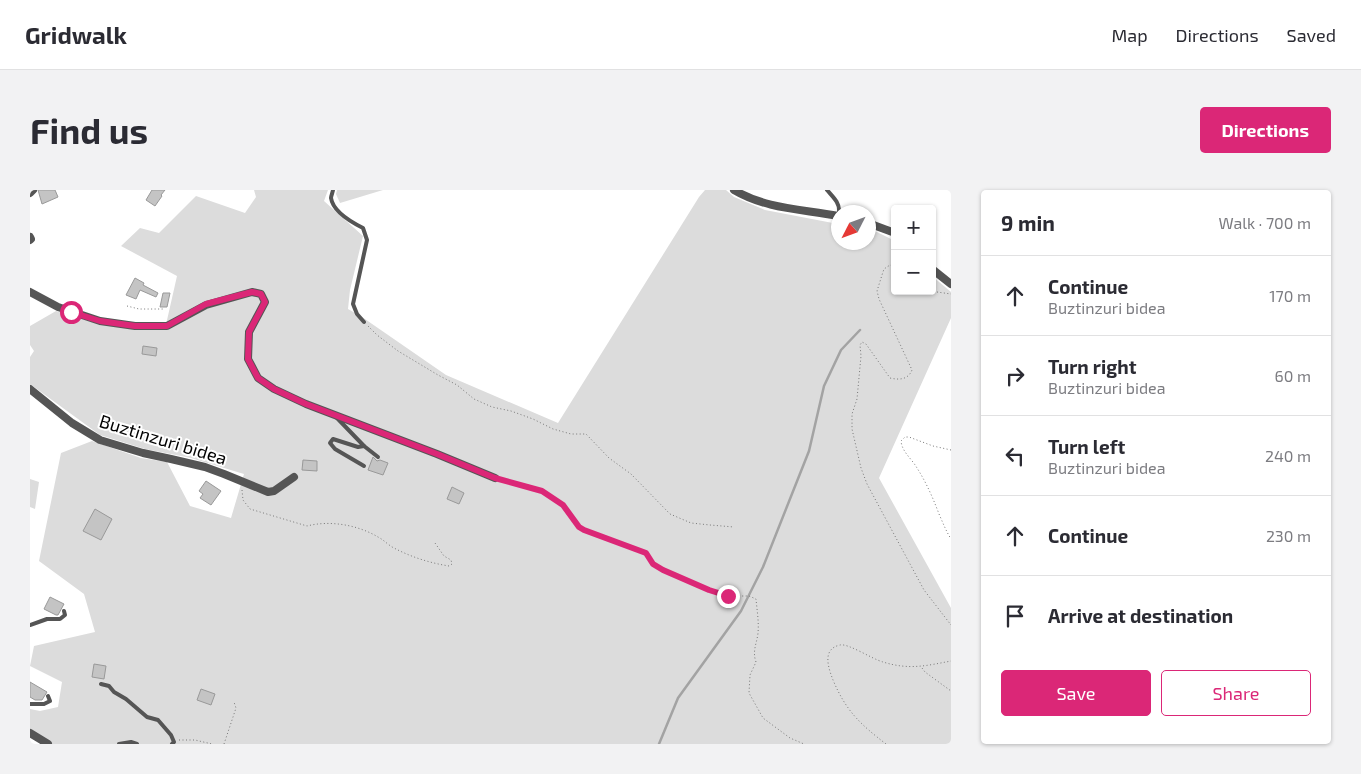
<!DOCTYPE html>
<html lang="en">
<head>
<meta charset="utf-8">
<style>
  body { margin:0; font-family:"Exo 2",sans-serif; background:#f2f2f3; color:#2b2b33 }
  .controls { position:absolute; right:15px; top:15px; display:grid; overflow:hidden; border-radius:5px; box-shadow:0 1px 4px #0004 }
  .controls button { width:45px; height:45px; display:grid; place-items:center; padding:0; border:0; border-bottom:1px solid #e1e1e2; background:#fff; color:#2b2b33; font:25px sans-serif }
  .compass { position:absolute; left:801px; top:15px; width:45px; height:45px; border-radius:50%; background:#fff; box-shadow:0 1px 4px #0004; rotate:228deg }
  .stop { position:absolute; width:15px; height:15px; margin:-11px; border:4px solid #db2777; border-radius:50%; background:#fff }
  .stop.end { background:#db2777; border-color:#fff; box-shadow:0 1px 5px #0008 }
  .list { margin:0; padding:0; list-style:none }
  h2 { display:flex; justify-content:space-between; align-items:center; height:65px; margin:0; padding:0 20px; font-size:21px }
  h2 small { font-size:16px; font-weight:400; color:#7c7c81 }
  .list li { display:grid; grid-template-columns:32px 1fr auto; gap:15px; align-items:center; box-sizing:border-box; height:80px; padding:0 20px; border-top:1px solid #e1e1e2 }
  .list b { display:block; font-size:19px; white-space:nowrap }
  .list p { margin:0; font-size:16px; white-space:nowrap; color:#7c7c81 }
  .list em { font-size:16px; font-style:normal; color:#7c7c81 }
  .actions { display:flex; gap:10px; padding:15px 20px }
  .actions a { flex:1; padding:11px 0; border:1px solid #db2777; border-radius:5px; text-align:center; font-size:18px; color:#db2777 }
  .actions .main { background:#db2777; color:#fff }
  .icon { flex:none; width:28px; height:28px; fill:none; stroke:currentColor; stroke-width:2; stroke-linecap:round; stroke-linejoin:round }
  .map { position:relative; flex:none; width:921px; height:554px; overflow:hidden; border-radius:5px }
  header { display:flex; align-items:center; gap:30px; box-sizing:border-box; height:70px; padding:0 25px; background:#fff; border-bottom:1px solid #e1e1e2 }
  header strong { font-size:24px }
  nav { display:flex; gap:28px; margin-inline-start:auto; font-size:18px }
  .intro { display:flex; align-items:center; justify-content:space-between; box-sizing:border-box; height:120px; padding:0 30px }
  h1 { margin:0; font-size:35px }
  .button { padding:12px 22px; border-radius:5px; background:#db2777; color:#fff; font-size:18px; font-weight:700 }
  main { display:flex; gap:30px; padding:0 30px }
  aside { flex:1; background:#fff; border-radius:5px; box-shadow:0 1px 4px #0004 }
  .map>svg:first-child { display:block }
</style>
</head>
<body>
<header>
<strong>Gridwalk</strong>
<nav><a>Map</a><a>Directions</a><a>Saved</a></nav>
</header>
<div class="intro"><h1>Find us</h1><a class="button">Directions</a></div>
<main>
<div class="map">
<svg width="921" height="554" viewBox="0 0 921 554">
  <rect width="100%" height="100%" fill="#fff"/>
  <!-- green -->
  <g fill="#dcdcdc">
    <path d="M 224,0 L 298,0 L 294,11 L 333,46 L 320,100 L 318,119 L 332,127 L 416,185 L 528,233 L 669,7 L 675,0 L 696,0 L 704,7 L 735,20 L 808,34 L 808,52 L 838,52 L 839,40 L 847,42 L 865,51 L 865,101 L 902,101 L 902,86 L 921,102 L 921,128 L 849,288 L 921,418 L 921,554 L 23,554 L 0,539 L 0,519 L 10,521 L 28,517 L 32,492 L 0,476 L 4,456 L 65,442 L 54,404 L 9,371 L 31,263 L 62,251 L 111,268 L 137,272 L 160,316 L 201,328 L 214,284 L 161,268 L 115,259 L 70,245 L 0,194 L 0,167 L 4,161 L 0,155 L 0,136 L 26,121 L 69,134 L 135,139 L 147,86 L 91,56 L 110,38 L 129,43 L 166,6 L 215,23 L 226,7 Z"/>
    <path d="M 307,0 L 353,0 L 310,13 L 306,4 Z"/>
    <path d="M 0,289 L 9,292 L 5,319 L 0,317 Z"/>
  </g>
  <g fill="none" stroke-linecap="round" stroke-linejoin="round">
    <!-- stream -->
    <path stroke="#a3a3a3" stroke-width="2.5" d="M 629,554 L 648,508 L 711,421 L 733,377 L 779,261 L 794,196 L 811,160 L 830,140"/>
  </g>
  <!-- building -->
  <g fill="#c4c4c4" stroke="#999">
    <path d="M 8,0 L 25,0 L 28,7 L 12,14 Z"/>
    <path d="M 122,0 L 135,0 L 131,5 L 132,6 L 125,16 L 116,10 Z"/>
    <path d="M 105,88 L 114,93 L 113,95 L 128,103 L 126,107 L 110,100 L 106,109 L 96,105 Z"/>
    <path d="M 133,103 L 140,103 L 137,117 L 130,117 Z"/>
    <path d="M 113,156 L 127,158 L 126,166 L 112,164 Z"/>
    <path d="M 343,267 L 347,271 L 350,270 L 358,273 L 353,285 L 338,280 Z"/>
    <path d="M 273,270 L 287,271 L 287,281 L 272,280 Z"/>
    <path d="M 176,291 L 191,301 L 181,315 L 170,308 L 173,304 L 169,301 Z"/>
    <path d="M 422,297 L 434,303 L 429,314 L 417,309 Z"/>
    <path d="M 65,319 L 82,329 L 71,350 L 53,341 Z"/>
    <path d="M 20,407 L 34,414 L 28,425 L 26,425 L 14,419 Z"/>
    <path d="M 64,474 L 76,476 L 74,489 L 62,487 Z"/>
    <path d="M 0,492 L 17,502 L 12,510 L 5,510 L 0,507 Z"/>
    <path d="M 171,499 L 185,504 L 181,515 L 167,510 Z"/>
  </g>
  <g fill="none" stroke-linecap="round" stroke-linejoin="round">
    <!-- path -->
    <g stroke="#777" stroke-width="1" stroke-dasharray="1 2.5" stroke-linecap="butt">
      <path d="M 865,77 L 860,75 L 854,79 L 852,85 L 847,101 L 849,109 L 882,180 C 878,190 869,190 860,188 L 836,154 L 832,152 L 830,155 L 831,166 L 827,209 L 822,224 L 822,239 L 831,278 L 837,294 L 894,400 L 921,435"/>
      <path d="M 900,101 L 921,104"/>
      <path d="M 97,116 L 109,119 L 133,119"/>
      <path d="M 338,136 L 347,145 L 368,161 L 408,185 L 427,195 L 444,209 L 462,217 L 481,221 L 503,229 L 523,239 L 541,244 L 556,244 L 579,268 L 601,284 L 640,324 L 661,333 L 680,335 L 704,337"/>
      <path d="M 921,260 L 903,256 L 879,247 L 875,247 L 871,251 C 872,262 882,269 887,278 C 896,292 903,308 909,324 C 913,333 916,341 921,349"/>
      <path d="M 473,290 C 494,296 518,300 533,316 C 541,324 545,334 554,340 L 615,363 L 623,374 L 633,380 L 679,400 L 698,406 L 719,406 L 726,409 C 727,420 729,432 728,443 C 727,453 722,461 726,472 L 720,485 L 719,503 L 733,528 L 760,548 L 774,554"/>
      <path d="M 212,300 L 213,310 L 220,319 L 277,336 C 300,330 328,335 348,347 C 354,350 358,355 364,358 C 381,367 400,373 419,376 L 422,374 L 421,370 L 414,366 L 405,353"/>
      <path d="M 892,478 L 895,482 L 921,501"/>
      <path d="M 149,550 L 165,550 L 182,554"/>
      <path d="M 194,554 L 206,518 L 204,512"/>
      <path d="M 856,554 C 830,534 816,521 803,490 C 798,477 792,459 810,455 C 818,453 842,469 853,472 C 879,480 895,476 921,471"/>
    </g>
    <!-- lane -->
    <g stroke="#555" stroke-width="4">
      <path d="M 303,0 C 303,1 301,6 301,8 C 303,22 321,32 333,38 L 337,50 L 323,114 L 327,124 L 334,132"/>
      <path d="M 797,0 C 803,7 810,13 809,22"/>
      <path d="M 307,228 L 334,256 L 348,267"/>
      <path d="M 334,256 L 328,257 L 303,249 L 300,253 L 305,259 L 334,276"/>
      <path d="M 0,435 L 17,429 L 30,429 L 35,425 L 34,421"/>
      <path d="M 71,494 L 79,496 L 84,502 L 96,509 L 117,527 L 128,530 L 141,545 L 144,552 L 142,554"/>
      <path d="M 0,514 L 14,514 L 20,511 L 18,506"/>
      <path d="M 89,554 L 101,552 L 107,554"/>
    </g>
    <!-- street -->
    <g stroke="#555" stroke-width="8">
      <path d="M 704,0 C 736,19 772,19 808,26"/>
      <path d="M 0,3 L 3,0"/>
      <path d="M 838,33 L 865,43"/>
      <path d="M 0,47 L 1,49 L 0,50"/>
      <path d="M 902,79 L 921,94"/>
      <path d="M 0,102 L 28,117 L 70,131 L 105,136 L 137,136 L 176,115 L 222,102 L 231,104 L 235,112 L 219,142 L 218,169 L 228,188 L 244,199 L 276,214 L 407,264 L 465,288"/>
      <path d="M 0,199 L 42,233 L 70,250 L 113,263 L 141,269 L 175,277 L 194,284 L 238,302 L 244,301 L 264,287"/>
      <path d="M 0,543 L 18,554"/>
    </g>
  </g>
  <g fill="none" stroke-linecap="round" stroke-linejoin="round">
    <!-- route -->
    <path stroke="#db2777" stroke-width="6" d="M 41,122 L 70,131 L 105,136 L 137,136 L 176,114 L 222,102 L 231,104 L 235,112 L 219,142 L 218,169 L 228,188 L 244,199 L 276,214 L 407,264 L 465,288 L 512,301 L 533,315 L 549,337 L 554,340 L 616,363 L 623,374 L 633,380 L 679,400 L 698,406"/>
  </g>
  <g text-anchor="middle" stroke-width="4" stroke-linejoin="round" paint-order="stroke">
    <!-- street labels -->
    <g font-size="18" fill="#000" stroke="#fff">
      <text transform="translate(133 250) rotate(17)" y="6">Buztinzuri bidea</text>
    </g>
  </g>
</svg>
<div class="controls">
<button>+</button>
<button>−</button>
</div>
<svg class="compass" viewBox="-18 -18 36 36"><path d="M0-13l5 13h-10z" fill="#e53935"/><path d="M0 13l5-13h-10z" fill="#7c7c81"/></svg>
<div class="stop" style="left:41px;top:122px"></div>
<div class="stop end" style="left:698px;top:406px"></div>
</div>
<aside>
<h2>9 min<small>Walk · 700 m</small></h2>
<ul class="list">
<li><svg class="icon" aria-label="ahead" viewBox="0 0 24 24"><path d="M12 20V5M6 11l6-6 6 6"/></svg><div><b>Continue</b><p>Buztinzuri bidea</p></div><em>170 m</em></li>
<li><svg class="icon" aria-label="right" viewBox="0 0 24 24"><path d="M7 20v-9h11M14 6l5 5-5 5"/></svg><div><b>Turn right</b><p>Buztinzuri bidea</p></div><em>60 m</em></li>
<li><svg class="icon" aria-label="left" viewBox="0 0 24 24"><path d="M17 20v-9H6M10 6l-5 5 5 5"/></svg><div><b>Turn left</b><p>Buztinzuri bidea</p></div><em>240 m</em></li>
<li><svg class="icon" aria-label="ahead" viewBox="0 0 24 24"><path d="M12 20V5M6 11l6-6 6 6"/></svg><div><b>Continue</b></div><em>230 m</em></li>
<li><svg class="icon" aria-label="arrive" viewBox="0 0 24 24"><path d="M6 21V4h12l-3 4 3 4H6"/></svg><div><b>Arrive at destination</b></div></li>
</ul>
<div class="actions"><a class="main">Save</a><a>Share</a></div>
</aside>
</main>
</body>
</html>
